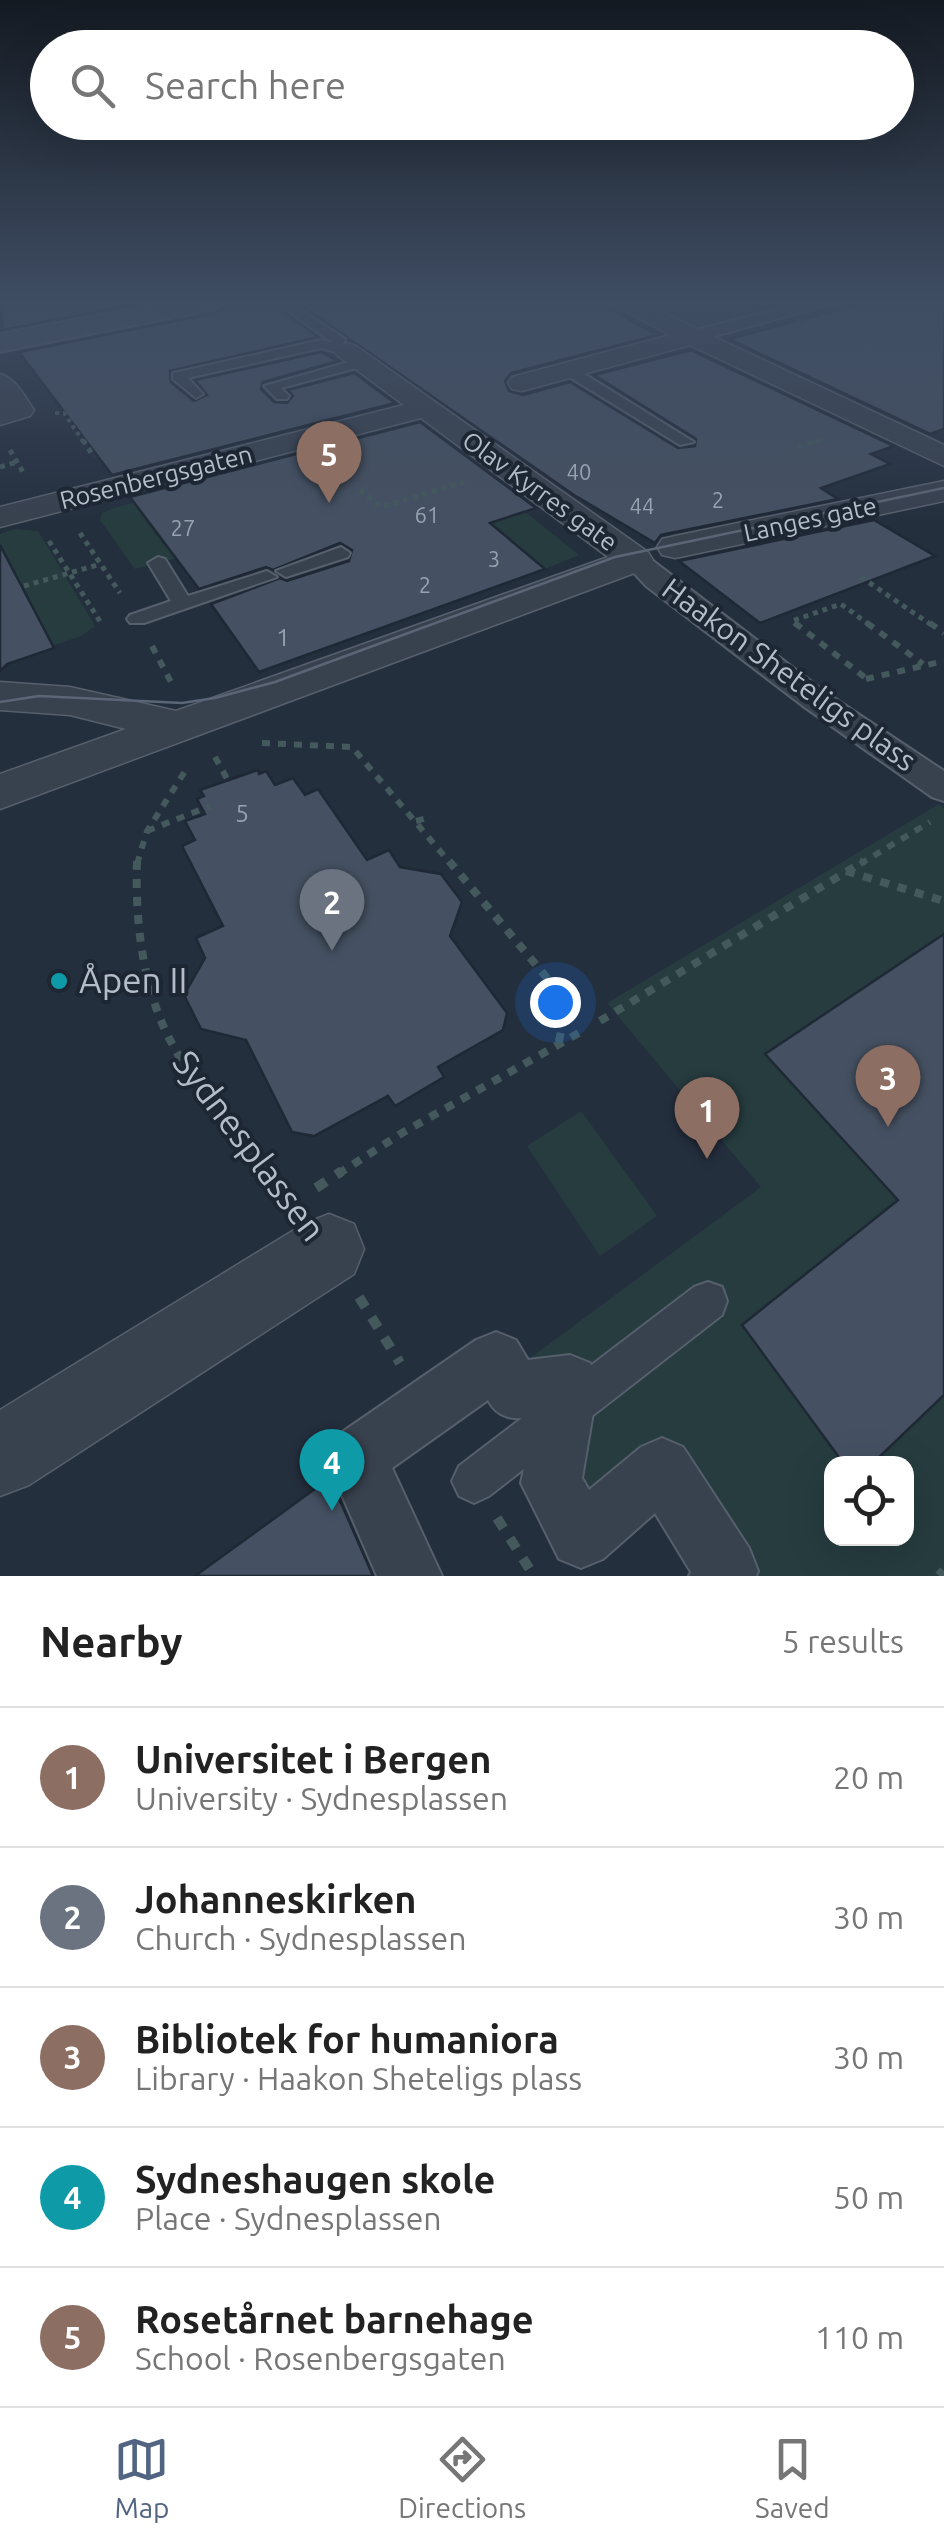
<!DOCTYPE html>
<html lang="en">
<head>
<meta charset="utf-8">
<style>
  body { margin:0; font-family:Ubuntu,sans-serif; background:#f2f2f2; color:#222 }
  .controls { position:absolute; right:30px; bottom:30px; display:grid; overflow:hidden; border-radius:20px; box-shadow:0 10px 40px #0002 }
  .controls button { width:90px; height:90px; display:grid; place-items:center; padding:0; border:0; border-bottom:2px solid #e0e0e0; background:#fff; color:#222; font:50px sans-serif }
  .you { position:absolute; left:555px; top:1002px; width:35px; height:35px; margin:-25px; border:8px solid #fff; border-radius:50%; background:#1a73e8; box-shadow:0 0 0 15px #1a73e833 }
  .badge { display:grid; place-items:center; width:65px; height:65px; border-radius:50%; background:#516482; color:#fff; font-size:32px; font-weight:700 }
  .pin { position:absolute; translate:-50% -82px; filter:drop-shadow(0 2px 5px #0008) }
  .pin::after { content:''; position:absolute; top:52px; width:35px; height:30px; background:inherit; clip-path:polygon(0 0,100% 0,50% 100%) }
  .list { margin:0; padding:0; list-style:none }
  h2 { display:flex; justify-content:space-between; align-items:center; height:130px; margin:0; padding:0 40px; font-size:42px }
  h2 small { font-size:32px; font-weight:400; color:#767676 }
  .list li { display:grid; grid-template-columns:65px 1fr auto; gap:30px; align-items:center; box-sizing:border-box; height:140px; padding:0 40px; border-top:2px solid #e0e0e0 }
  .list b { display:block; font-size:38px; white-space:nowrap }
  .list p { margin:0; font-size:32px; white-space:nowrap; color:#767676 }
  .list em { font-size:32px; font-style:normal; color:#767676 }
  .icon { flex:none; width:55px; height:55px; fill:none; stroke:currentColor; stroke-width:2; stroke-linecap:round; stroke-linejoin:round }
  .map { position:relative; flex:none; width:944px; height:1576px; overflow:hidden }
  .search { position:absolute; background:#fff; box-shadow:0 10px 40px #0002; left:30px; right:30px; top:30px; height:110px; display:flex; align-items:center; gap:25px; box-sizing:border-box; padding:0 35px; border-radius:55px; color:#767676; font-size:38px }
  .sheet { height:830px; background:#fff }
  nav { display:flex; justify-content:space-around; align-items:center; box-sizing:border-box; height:140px; border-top:2px solid #e0e0e0; background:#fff; font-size:28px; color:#767676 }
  nav a { display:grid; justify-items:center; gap:5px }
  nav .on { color:#516482 }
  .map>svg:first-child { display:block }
</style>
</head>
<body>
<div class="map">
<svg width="944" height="1576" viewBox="0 0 944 1576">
  <rect width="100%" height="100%" fill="#242f3e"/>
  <!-- green -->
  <g fill="#263c3f">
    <path d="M 637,301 L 753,301 L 763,310 L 695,330 Z"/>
    <path d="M 217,479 L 178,558 L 135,569 L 100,520 L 102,513 L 114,508 Z"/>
    <path d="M 492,485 L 579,555 L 545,569 L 525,552 L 519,554 L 487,526 L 497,521 Z"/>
    <path d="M 15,529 L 38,531 L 95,626 L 81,636 L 52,646 L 22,584 L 4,560 L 8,557 L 0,551 L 0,534 Z"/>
    <path d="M 939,804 L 944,808 L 944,934 L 765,1054 L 898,1200 L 742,1325 L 844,1463 L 832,1464 L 832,1538 L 906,1538 L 906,1464 L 872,1463 L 944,1395 L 944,1576 L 721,1576 L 662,1468 L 581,1537 L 506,1376 L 761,1187 L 607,1003 Z"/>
    <path d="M 581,1111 L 657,1216 L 600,1256 L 527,1146 Z"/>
  </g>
  <!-- building -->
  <g fill="#455162" stroke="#1f2835" stroke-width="2.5">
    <path d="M 0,301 L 153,301 L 3,330 Z"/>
    <path d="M 232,301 L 270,301 L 318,337 L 170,371 L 171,382 L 194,401 L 207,395 L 195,380 L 321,352 L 338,361 L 263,382 L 261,389 L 274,402 L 287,403 L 293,396 L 288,390 L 354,373 L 395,403 L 112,475 L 19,352 L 216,313 Z"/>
    <path d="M 295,301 L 595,301 L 657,335 L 511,373 L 505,381 L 509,391 L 523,395 L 570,382 L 678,448 L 695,446 L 696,439 L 594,375 L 691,350 L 894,446 L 871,454 L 890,464 L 821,488 L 838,499 L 661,535 L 655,543 L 574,495 Z"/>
    <path d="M 871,301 L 917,301 L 944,312 L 944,429 L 930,434 L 729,339 Z"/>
    <path d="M 420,422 L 536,508 L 490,523 L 545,569 L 259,672 L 211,604 L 280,578 L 287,581 L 349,561 L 352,550 L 340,543 L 273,570 L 266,567 L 199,589 L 130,497 Z"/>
    <path d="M 874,520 L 935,556 L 760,623 L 679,561 Z"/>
    <path d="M 0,545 L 54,648 L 7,664 L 0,671 Z"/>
    <path d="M 258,770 L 259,774 L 266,771 L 275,785 L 293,778 L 305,795 L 318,789 L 367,860 L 389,850 L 400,867 L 441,874 L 462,902 L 450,936 L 507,1013 L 503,1030 L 438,1067 L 444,1077 L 395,1106 L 388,1096 L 314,1136 L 292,1132 L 246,1040 L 201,1029 L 184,995 L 205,958 L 196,938 L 223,926 L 182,846 L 195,840 L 185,821 L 205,814 L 197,799 L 204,796 L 200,790 Z"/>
    <path d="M 944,934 L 944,1395 L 872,1464 L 844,1464 L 742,1325 L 898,1200 L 765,1054 Z"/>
    <path d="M 330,1478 L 373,1576 L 195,1576 Z"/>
  </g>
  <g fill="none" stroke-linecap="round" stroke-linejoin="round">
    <defs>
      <g id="service">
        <path d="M 274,301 L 288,301 L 345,339 L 342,346 L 354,351 L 347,355 L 321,348 L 188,378 L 203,394 L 196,398 L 173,379 L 173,373 L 178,372 L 321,340 L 333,343 Z"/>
        <path d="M 363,358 L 370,362 L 368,365 L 281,388 L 289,396 L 287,399 L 277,399 L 264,386 Z"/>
        <path d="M 563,367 L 573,367 L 694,442 L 680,445 L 563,373 Z"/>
        <path d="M 341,547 L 350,553 L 348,557 L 286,577 L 276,571 Z"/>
        <path d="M 158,557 L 165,559 L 188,596 L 267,571 L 277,577 L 144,623 L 130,623 L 127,619 L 130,615 L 171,601 L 148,563 Z"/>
        <path d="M 708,1282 L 722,1287 L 727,1301 L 722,1315 L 489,1496 L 474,1503 L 459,1496 L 452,1481 L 459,1466 L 694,1287 Z"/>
      </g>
      <g id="pedestrian">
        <path d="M 811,301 L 841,301 L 694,342 L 685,336 L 687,332 Z"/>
        <path d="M 635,552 L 644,554 L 825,692 L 944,771 L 944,801 L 932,797 L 803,706 L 646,586 L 622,560 Z"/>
        <path d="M 496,1332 L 516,1340 L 528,1360 L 570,1355 L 590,1363 L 598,1383 L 582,1478 L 589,1490 L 641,1447 L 662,1438 L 683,1447 L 749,1548 L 758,1571 L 756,1576 L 689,1576 L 691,1572 L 655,1513 L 603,1559 L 581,1568 L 559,1559 L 521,1483 L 535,1417 C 514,1420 498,1419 488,1400 L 392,1468 L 442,1576 L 377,1576 L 326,1458 L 335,1437 L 476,1340 Z"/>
      </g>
      <g id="minor">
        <path d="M 607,301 L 638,301 L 944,445 L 944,466 L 690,345 L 522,391 L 512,389 L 508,383 L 512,377 L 670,335 Z"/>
        <path d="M 929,301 L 944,301 L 944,309 L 933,306 Z"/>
        <path d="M 347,343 L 356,346 L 648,552 L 653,560 L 648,568 L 0,809 L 0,774 L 126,729 L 70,715 L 0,710 L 0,682 L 70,687 L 176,711 L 608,557 L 421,418 L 0,527 L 0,507 L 404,405 L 338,356 L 334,351 L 338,346 Z"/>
        <path d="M 0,374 C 16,378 25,397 34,410 L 30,416 L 0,425 Z"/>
        <path d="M 944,481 L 944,501 L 675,558 L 662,555 L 657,547 L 662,539 L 675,536 Z"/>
        <path d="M 329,1214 L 354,1224 L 364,1249 L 354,1274 L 29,1485 L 0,1496 L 0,1410 L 304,1224 Z"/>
      </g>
      <path id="secondary" d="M 173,301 L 228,301 L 215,309 L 0,352 L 0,334 Z"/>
    </defs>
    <!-- service casing -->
    <use href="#service" stroke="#565f6c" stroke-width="4"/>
    <!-- pedestrian casing -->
    <use href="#pedestrian" stroke="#565f6c" stroke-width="4"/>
    <!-- minor casing -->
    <use href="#minor" stroke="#565f6c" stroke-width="3"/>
    <!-- secondary casing -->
    <use href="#secondary" stroke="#565f6c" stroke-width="4"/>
    <!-- path-far4 -->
    <g stroke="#44595c" stroke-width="4" stroke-dasharray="4 4" stroke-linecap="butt">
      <path d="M 856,354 L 880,339 L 924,327"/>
      <path d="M 829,360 L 844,357"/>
      <path d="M 55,413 L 64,413 L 84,443"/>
      <path d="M 811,443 L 825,439"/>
    </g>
    <!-- path-far3 -->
    <g stroke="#44595c" stroke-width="5" stroke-dasharray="5 5" stroke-linecap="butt">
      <path d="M 83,440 L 94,457"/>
      <path d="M 797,447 L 820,440"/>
      <path d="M 10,450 L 24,474"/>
      <path d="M 0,467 L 17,462"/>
      <path d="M 360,490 L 381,507 L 464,482"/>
      <path d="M 80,533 L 120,593"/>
      <path d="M 49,541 L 101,623"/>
      <path d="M 861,577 L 933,626"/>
      <path d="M 24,586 L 101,564"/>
      <path d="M 798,626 L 792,621 L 841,604 L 871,626"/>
    </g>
    <!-- path-far2 -->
    <g stroke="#44595c" stroke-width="6" stroke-dasharray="8 8" stroke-linecap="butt">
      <path d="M 795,623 L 867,679"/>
      <path d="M 867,623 L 923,664"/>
      <path d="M 930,623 L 944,633"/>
      <path d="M 152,646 L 172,684"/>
      <path d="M 866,679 L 944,661"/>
      <path d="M 262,743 L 352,747 L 451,864"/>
      <path d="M 215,757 L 230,784"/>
      <path d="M 416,821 L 431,817"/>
      <path d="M 147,831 L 210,806"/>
      <path d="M 137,864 L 147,831 L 187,768"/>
      <path d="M 860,864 L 930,822"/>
    </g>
    <!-- path-far1 -->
    <g stroke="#44595c" stroke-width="8" stroke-dasharray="9 9" stroke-linecap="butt">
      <path d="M 137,861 C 135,918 142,984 168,1036 C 193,1086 234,1130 269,1174"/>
      <path d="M 449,861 L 568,1003 L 558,1045"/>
      <path d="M 846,871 L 944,901"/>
      <path d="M 600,1021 L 864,861"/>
      <path d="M 338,1174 L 402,1133 L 586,1029"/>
    </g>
    <!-- path -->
    <g stroke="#44595c" stroke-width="10" stroke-dasharray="12 12" stroke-linecap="butt">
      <path d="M 267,1171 L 291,1202"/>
      <path d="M 316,1188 L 342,1171"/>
      <path d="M 359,1297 L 400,1363"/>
      <path d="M 497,1518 L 534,1576"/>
      <path d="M 939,1576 L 944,1571"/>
    </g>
    <!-- service -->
    <use href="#service" fill="#38414e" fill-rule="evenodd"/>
    <!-- pedestrian -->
    <use href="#pedestrian" fill="#38414e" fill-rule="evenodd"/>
    <!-- minor -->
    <use href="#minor" fill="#38414e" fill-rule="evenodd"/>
    <!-- secondary -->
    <use href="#secondary" fill="#465061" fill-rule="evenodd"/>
    <!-- tram -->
    <path stroke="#5a6575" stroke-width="2.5" d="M 0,702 L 39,696 L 182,703 L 215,698 L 275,682 L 615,557 L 944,488"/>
  </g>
  <!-- sky -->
  <linearGradient id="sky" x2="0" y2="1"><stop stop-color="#141a22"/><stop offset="0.58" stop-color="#3f4d63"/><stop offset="1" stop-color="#3f4d63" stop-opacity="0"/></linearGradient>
  <rect width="944" height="522" fill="url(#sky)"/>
  <!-- markers -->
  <circle fill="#0f9aa8" stroke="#1d2633" stroke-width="4" cx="59" cy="981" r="10"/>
  <g text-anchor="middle" stroke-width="8" stroke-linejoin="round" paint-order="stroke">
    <!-- far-number labels -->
    <g font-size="22" fill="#98a1af">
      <text x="579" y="480">40</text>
      <text x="718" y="508">2</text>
      <text x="642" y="514">44</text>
      <text x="427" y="523">61</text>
      <text x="183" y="536">27</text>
      <text x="494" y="567">3</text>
      <text x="425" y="593">2</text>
    </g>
    <!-- far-street labels -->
    <g font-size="25" fill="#b4bcc9" stroke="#1d2633">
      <text transform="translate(156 477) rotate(-14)" y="9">Rosenbergsgaten</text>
      <text transform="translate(540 491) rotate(36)" y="9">Olav Kyrres gate</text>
      <text transform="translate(810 519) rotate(-12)" y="9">Langes gate</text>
    </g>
    <!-- number labels -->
    <g font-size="25" fill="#98a1af">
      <text x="283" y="646">1</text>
      <text x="242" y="822">5</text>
    </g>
    <!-- street labels -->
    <g font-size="30" fill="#b4bcc9" stroke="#1d2633">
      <text transform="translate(789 675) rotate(36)" y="10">Haakon Sheteligs plass</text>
    </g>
    <!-- near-poi labels -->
    <g font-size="35" fill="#b4bcc9" stroke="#1d2633" text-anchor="start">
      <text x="79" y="993">Åpen II</text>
    </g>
    <!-- near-street labels -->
    <g font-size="35" fill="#b4bcc9" stroke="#1d2633">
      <text transform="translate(249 1146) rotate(53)" y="12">Sydnesplassen</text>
    </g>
  </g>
</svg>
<div class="controls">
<button><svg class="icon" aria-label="locate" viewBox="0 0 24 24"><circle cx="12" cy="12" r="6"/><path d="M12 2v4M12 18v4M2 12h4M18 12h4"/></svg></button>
</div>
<div class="you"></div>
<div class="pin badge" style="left:707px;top:1159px;background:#8d6e63">1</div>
<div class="pin badge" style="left:332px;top:951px;background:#6b7280">2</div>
<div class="pin badge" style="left:888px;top:1127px;background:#8d6e63">3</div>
<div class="pin badge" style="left:332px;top:1511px;background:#0f9aa8">4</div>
<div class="pin badge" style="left:329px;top:503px;background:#8d6e63">5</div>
<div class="search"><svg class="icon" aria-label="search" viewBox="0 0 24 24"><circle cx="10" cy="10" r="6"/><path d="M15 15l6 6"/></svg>Search here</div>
</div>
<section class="sheet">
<h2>Nearby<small>5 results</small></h2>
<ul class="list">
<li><span class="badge" style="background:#8d6e63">1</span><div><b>Universitet i Bergen</b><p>University · Sydnesplassen</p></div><em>20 m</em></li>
<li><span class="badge" style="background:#6b7280">2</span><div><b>Johanneskirken</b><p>Church · Sydnesplassen</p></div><em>30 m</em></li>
<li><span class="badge" style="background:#8d6e63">3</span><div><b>Bibliotek for humaniora</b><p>Library · Haakon Sheteligs plass</p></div><em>30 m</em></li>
<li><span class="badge" style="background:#0f9aa8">4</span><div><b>Sydneshaugen skole</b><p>Place · Sydnesplassen</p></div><em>50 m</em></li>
<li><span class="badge" style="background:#8d6e63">5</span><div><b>Rosetårnet barnehage</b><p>School · Rosenbergsgaten</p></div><em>110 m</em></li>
</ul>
</section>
<nav>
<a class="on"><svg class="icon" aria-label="map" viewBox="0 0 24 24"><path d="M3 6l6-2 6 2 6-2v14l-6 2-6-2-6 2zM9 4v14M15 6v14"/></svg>Map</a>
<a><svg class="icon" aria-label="directions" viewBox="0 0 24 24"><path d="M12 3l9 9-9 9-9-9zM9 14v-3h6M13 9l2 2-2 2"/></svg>Directions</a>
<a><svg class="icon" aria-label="saved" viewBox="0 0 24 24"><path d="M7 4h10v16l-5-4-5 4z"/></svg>Saved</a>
</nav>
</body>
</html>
